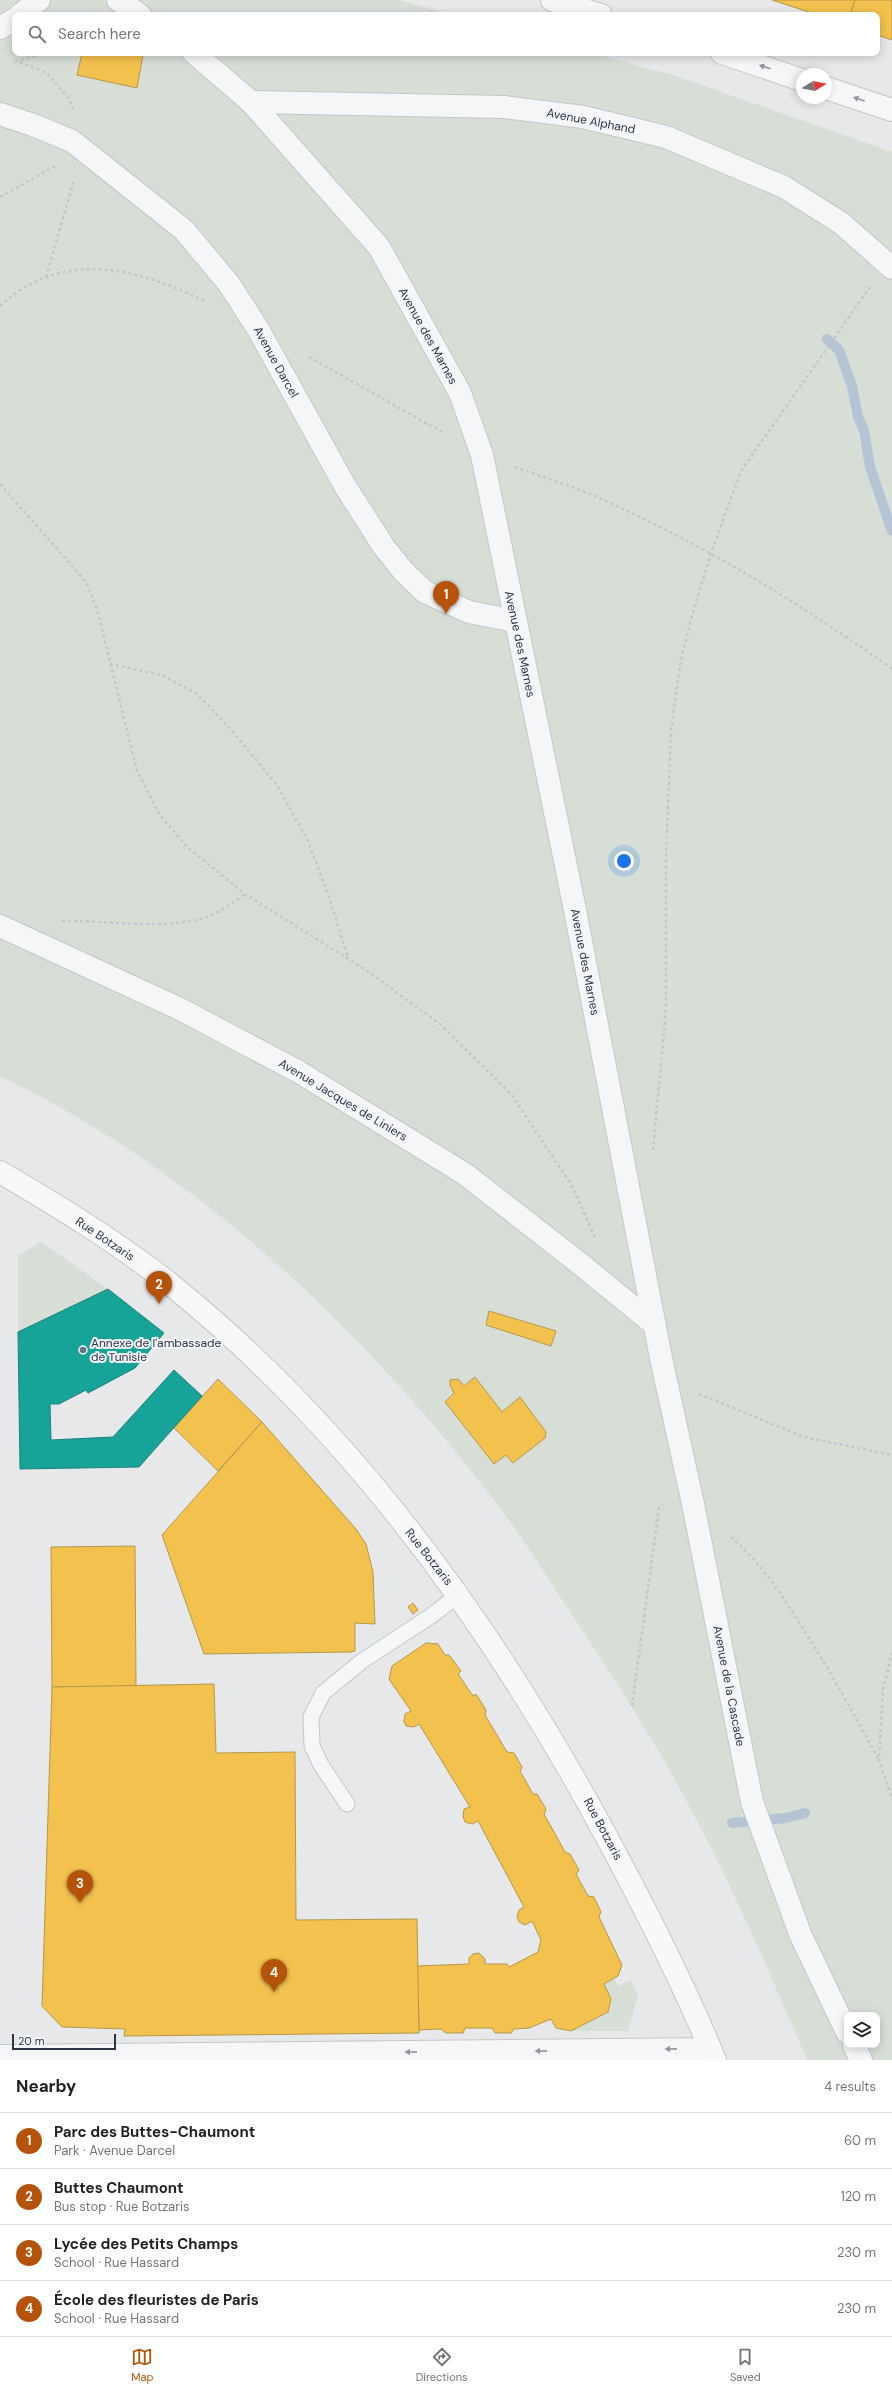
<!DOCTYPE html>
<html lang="en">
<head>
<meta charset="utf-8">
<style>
  body { margin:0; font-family:"DM Sans",sans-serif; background:#f6f6f6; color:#202124 }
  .controls { position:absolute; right:12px; bottom:12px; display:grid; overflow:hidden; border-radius:8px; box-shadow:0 2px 10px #0003 }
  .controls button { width:36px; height:36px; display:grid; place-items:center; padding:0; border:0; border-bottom:1px solid #e0e0e0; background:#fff; color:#202124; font:20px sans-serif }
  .compass { position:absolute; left:796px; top:68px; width:36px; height:36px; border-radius:50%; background:#fff; box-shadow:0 2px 10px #0003; rotate:80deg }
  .scale { position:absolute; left:12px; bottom:10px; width:104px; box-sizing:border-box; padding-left:4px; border:2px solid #2b3445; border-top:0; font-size:11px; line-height:14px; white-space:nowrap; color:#2b3445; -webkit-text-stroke:3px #f4f6f9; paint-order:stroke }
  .you { position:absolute; left:624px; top:861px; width:14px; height:14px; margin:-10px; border:3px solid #fff; border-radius:50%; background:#1a73e8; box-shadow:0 0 0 6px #1a73e833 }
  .badge { display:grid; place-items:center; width:26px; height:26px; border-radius:50%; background:#b45309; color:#fff; font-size:13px; font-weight:700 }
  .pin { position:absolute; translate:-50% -33px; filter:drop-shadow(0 1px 2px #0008) }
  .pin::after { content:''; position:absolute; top:21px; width:14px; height:12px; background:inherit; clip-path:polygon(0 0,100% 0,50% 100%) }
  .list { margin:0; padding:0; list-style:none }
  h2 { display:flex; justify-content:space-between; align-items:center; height:52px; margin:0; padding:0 16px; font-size:17px }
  h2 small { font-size:13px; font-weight:400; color:#757577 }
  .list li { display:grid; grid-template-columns:26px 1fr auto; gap:12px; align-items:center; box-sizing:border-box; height:56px; padding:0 16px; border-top:1px solid #e0e0e0 }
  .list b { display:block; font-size:15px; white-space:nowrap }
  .list p { margin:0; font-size:13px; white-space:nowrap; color:#757577 }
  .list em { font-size:13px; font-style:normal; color:#757577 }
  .icon { flex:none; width:22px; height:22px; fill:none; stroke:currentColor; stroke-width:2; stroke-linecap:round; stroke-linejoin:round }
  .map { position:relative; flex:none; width:892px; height:2060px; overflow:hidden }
  .search { position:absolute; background:#fff; box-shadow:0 2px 10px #0003; left:12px; right:12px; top:12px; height:44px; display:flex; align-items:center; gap:10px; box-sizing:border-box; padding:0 14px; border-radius:8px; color:#757577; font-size:15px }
  .sheet { height:276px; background:#fff }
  nav { display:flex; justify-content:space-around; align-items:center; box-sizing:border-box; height:56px; border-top:1px solid #e0e0e0; background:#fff; font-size:11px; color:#757577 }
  nav a { display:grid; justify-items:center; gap:2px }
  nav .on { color:#b45309 }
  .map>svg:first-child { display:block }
</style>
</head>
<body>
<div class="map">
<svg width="892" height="2060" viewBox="0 0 892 2060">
  <rect width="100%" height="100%" fill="#e6e8ea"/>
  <!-- green -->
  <g fill="#d6ded6" fill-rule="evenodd">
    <path d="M 0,0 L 399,0 L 453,15 L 15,15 L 15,53 L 591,53 L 673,75 L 892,152 L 892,2060 L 807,2060 C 772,1978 737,1896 695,1817 C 659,1747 616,1681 573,1616 C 550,1582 528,1546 504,1513 C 369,1335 203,1174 0,1076 ZM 847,2015 L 877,2015 L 877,2045 L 847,2045 Z"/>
    <path d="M 41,1242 L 108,1289 L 18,1332 L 18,1256 Z"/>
    <path d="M 614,1979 L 618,1986 L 631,1980 L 638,1995 L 628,2031 L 571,2031 L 608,2012 L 611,1999 L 604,1984 Z"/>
  </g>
  <!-- homes -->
  <g fill="#f2c14e" stroke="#b6974b">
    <path d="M 772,0 L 855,0 L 850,15 L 818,15 Z"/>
    <path d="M 855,0 L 892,0 L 892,40 L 877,35 L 877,15 L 850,15 Z"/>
    <path d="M 82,53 L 133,53 L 143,55 L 137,88 L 77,75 Z"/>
    <path d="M 489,1311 L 556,1331 L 551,1346 L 486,1325 Z"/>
    <path d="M 475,1377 L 502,1412 L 520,1397 L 546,1432 L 545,1438 L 513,1463 L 506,1455 L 494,1464 L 445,1402 L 454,1393 L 450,1385 L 450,1380 L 458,1379 L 464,1386 Z"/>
    <path d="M 218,1379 L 262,1422 L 218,1471 L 174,1428 Z"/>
    <path d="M 262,1422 L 356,1529 L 366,1544 L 373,1572 L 375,1624 L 355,1623 L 355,1651 L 351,1652 L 204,1654 L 162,1535 Z"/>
    <path d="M 135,1546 L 136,1686 L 52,1687 L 51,1547 Z"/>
    <path d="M 413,1603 L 418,1610 L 413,1614 L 408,1607 Z"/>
    <path d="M 426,1643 L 438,1644 L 445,1655 L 449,1655 L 461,1671 L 458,1674 L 473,1696 L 476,1694 L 486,1710 L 485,1715 L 507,1752 L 514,1753 L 522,1767 L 520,1771 L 533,1794 L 537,1794 L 546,1809 L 544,1814 L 565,1852 L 570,1854 L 579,1870 L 576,1874 L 588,1896 L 594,1897 L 601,1912 L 599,1917 L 622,1965 L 618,1976 L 604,1984 L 611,1999 L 608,2012 L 571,2031 L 556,2028 L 551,2019 L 529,2028 L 514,2029 L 511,2033 L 495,2033 L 492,2028 L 465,2028 L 463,2033 L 446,2033 L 441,2029 L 419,2030 L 417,1966 L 469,1964 L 469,1958 L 473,1954 L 479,1953 L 485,1959 L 485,1964 L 507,1964 L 509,1967 L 538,1952 L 541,1940 L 532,1921 L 525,1925 L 519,1922 L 517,1917 L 519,1910 L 524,1907 L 478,1821 L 472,1824 L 465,1822 L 463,1816 L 464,1809 L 470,1807 L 419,1724 L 414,1727 L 406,1726 L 404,1721 L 405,1714 L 411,1711 L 389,1679 L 392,1666 Z"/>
    <path d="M 214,1684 L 216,1753 L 295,1752 L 296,1920 L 417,1919 L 419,2033 L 124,2036 L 125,2029 L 62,2027 L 42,2006 L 52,1687 Z"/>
  </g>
  <!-- public -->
  <path fill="#17a398" stroke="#1d827f" d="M 108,1289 L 164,1333 L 135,1368 L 88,1393 L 86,1390 L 59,1404 L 50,1404 L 51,1440 L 113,1437 L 174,1370 L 202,1396 L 139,1467 L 20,1469 L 18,1332 Z"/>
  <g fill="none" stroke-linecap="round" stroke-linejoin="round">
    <!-- stream -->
    <g stroke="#b4c4d5" stroke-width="10">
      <path d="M 827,339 L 839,350 L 852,386 L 858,417 L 864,430 L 870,467 L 892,531"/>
      <path d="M 732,1823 L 786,1818 L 805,1813"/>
    </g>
    <defs>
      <path id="lane" d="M 347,1804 L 321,1765 L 312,1746 L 311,1717 L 323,1693 L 362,1661 L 431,1616 L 458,1595"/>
      <g id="street">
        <path d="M 118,0 L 140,15"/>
        <path d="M 552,0 L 601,15"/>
        <path d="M 20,15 L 39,0"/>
        <path d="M 0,28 L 15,19"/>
        <path d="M 194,53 L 251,102 L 379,247 L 460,393 L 482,455 L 575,910 L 661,1358 L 693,1504 L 752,1802 L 801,1936 L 847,2032"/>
        <path d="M 722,53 L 802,80"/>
        <path d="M 826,88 L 892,110"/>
        <path d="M 251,102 L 504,107 L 583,117 L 666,137 L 784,187 L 841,223 L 892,268"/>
        <path d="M 0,114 L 33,125 L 72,141 L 184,230 L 229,284 L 258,329 L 345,486 L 384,547 L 404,572 L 425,592 L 469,612 L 515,621"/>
        <path d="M 0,926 L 180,1009 L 299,1072 L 465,1174 L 579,1263 L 655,1325"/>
        <path d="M 854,2045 L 861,2060"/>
        <path d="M 0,2056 L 710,2049"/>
      </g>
      <path id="secondary" d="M 0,1172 C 58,1206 117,1242 170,1284 C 354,1432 494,1628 605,1834 C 645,1908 683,1982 715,2060"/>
    </defs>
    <!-- lane casing -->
    <use href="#lane" stroke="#c4c6c8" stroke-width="17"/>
    <!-- street casing -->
    <use href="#street" stroke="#c4c6c8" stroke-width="24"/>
    <!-- secondary casing -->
    <use href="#secondary" stroke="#c4c6c8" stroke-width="24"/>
    <!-- path -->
    <g stroke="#c5c6ca" stroke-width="2.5" stroke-dasharray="3 3" stroke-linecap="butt">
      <path d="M 47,53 L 16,61 L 47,73 L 69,99 L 73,109"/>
      <path d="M 0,197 L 55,166"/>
      <path d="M 46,277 L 74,180"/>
      <path d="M 0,306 C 62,249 136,267 204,301"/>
      <path d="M 309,357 L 442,432"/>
      <path d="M 515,467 C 542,477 571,486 597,497 C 701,543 800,603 892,669"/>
      <path d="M 0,484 L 86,582 L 97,609 L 137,771 L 160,815 L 187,847 L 245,894 L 363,968 L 440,1024 L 511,1094 L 572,1186 L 595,1237"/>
      <path d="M 110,664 L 162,675 L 197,694 L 228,726 L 277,785 L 308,841 L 329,897 L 348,958"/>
      <path d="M 62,921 C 107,920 156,930 200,919 C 217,915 231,904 245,894"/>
      <path d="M 653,1150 L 666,1008 L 666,856 L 671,731 L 680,665 L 690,623 L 711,553 L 741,471 L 870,287"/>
      <path d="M 699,1394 L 804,1437 L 892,1455"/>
      <path d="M 731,1537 C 763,1564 785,1600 807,1635 C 833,1676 856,1718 879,1760"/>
      <path d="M 892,1652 L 883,1690 L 879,1760 L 892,1799"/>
      <path d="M 632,1706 L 659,1508 L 663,1504"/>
    </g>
    <!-- lane -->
    <use href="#lane" stroke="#f5f6f7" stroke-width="15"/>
    <!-- street -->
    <use href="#street" stroke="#f5f6f7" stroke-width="22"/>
    <!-- secondary -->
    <use href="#secondary" stroke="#f8f8f8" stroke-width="22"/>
  </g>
  <!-- one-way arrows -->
  <defs><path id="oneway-solid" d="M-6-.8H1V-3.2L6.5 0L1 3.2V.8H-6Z"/></defs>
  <g fill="#90959e">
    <use href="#oneway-solid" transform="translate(765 67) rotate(-162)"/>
    <use href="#oneway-solid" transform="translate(859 99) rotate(-161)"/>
    <use href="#oneway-solid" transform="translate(671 2049) rotate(179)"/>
    <use href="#oneway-solid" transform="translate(541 2051) rotate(179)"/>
    <use href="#oneway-solid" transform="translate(411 2052) rotate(179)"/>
  </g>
  <!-- markers -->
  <circle fill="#6c737f" stroke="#f4f6f9" stroke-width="1.5" cx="83" cy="1350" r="4"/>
  <g text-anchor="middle" stroke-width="4" stroke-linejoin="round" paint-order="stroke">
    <!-- street labels -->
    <g font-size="12" fill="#2b3445" stroke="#f4f6f9">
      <text transform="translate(591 121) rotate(11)" y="4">Avenue Alphand</text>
      <text transform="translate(428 336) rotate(61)" y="4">Avenue des Marnes</text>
      <text transform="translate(276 362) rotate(61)" y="4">Avenue Darcel</text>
      <text transform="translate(520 644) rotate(78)" y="4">Avenue des Marnes</text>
      <text transform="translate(585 962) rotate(79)" y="4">Avenue des Marnes</text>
      <text transform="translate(343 1100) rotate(31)" y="4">Avenue Jacques de Liniers</text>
      <text transform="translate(105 1239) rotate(34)" y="4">Rue Botzaris</text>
      <text transform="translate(429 1557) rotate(52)" y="4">Rue Botzaris</text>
      <text transform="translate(729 1686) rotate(79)" y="4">Avenue de la Cascade</text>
      <text transform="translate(603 1829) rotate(62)" y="4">Rue Botzaris</text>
    </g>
    <!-- poi labels -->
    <g font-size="12" fill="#2b3445" stroke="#f4f6f9" text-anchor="start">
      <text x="91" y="1347">Annexe de l'ambassade<tspan x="91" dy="14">de Tunisie</tspan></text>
    </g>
  </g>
</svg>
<div class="controls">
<button><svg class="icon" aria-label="layers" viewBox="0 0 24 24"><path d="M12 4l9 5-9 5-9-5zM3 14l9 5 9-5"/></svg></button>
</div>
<svg class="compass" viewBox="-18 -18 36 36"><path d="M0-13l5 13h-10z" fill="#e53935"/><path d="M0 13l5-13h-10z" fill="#757577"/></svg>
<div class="scale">20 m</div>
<div class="you"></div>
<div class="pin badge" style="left:446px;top:614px">1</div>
<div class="pin badge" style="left:159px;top:1304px">2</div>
<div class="pin badge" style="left:80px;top:1903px">3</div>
<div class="pin badge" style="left:274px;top:1992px">4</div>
<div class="search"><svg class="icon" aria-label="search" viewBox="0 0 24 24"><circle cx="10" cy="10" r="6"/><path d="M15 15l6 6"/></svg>Search here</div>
</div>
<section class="sheet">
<h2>Nearby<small>4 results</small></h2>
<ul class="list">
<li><span class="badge">1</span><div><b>Parc des Buttes-Chaumont</b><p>Park · Avenue Darcel</p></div><em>60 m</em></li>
<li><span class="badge">2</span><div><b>Buttes Chaumont</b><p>Bus stop · Rue Botzaris</p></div><em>120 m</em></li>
<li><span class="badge">3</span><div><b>Lycée des Petits Champs</b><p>School · Rue Hassard</p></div><em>230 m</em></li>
<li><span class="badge">4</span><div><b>École des fleuristes de Paris</b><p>School · Rue Hassard</p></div><em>230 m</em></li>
</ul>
</section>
<nav>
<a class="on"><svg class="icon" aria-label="map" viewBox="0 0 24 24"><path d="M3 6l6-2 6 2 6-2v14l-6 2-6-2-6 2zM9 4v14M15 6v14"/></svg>Map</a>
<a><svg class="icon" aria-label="directions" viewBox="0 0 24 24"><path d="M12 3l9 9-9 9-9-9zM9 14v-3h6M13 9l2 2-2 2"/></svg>Directions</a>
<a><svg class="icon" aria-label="saved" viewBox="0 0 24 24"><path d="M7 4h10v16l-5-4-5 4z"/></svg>Saved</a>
</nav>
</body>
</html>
